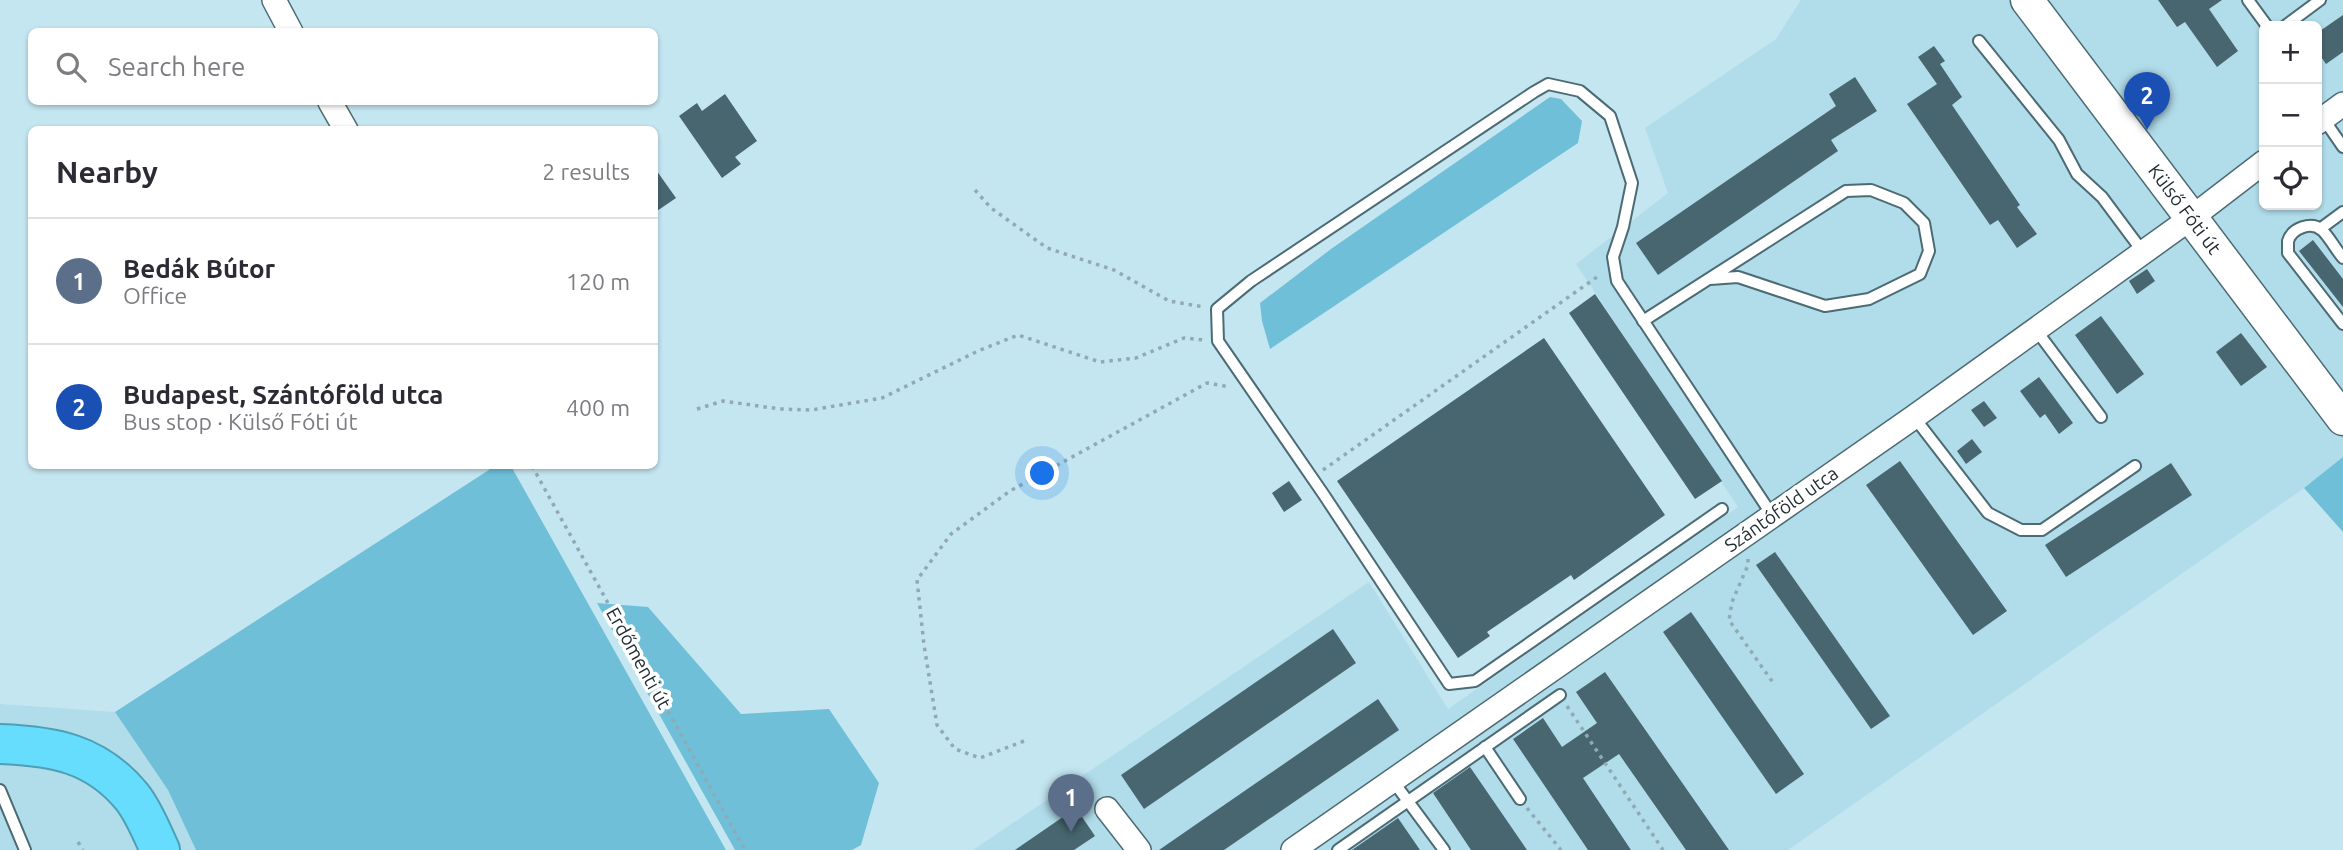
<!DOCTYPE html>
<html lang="en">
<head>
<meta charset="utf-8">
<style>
  body { margin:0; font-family:Ubuntu,sans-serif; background:#f2f2f3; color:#2b2b33 }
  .controls { position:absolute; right:21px; top:21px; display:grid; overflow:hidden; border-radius:10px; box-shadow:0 2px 5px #0004 }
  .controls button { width:63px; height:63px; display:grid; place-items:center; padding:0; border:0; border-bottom:2px solid #e1e1e2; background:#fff; color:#2b2b33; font:35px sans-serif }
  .you { position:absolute; left:1043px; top:474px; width:24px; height:24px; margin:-18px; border:5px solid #fff; border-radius:50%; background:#1a73e8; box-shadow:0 0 0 10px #1a73e833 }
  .badge { display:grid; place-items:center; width:46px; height:46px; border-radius:50%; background:#1a73e8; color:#fff; font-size:23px; font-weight:700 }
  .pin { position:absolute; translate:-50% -58px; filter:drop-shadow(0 2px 4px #0008) }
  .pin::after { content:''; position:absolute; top:37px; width:24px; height:21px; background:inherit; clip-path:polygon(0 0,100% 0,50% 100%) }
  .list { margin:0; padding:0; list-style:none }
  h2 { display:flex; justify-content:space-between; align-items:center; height:91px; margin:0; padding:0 28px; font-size:30px }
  h2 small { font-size:23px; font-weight:400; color:#7c7c81 }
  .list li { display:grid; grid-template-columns:46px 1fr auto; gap:21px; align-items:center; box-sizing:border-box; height:126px; padding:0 28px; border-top:2px solid #e1e1e2 }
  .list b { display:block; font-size:26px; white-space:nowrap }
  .list p { margin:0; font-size:23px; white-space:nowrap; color:#7c7c81 }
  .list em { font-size:23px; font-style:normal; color:#7c7c81 }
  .icon { flex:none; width:38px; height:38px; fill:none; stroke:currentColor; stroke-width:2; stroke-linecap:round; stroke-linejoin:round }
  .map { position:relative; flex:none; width:2343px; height:850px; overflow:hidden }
  .search { position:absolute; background:#fff; box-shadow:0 2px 5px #0004; left:28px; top:28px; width:630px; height:77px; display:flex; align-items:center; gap:18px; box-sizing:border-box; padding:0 24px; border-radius:10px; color:#7c7c81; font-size:26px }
  .panel { position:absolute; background:#fff; box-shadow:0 2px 5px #0004; left:28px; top:126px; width:630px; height:343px; border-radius:10px }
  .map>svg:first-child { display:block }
</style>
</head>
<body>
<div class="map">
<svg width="2343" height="850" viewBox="0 0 2343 850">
  <rect width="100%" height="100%" fill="#c4e6f1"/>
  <!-- built -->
  <g fill="#b1dcea" fill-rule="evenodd">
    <path d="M 1801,0 L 2343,0 L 2343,457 L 2304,488 L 1788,850 L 973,850 L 1369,582 L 1448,709 L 1738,507 L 1576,264 L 1668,193 L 1645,128 L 1776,39 ZM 2264,26 L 2317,26 L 2317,205 L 2264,205 Z"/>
    <path d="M 0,704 L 115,712 L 168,790 L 196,850 L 0,850 Z"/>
  </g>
  <!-- green -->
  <g fill="#6ebfd7">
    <path d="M 1550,97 L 1561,99 L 1582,121 L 1578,143 L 1270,349 L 1262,321 L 1260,303 L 1331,249 Z"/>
    <path d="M 2343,457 L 2343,532 L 2304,488 Z"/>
    <path d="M 495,466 L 511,466 L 726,850 L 196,850 L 168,790 L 115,712 Z"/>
    <path d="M 597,603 L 648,607 L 741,714 L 829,709 L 879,783 L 861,845 L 852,850 L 735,850 Z"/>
  </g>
  <!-- building -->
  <g fill="#48666f">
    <path d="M 2158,0 L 2222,0 L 2209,9 L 2238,51 L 2217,67 L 2185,22 L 2177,27 Z"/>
    <path d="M 2343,15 L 2343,52 L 2326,64 L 2317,51 L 2317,33 Z"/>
    <path d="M 1934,46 L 1945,61 L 1940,64 L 1962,97 L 1952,105 L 2020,205 L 2017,207 L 2037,234 L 2017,248 L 1998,220 L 1990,225 L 1907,104 L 1937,84 L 1918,57 Z"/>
    <path d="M 1855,77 L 1877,111 L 1831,140 L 1838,151 L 1658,275 L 1636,243 L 1836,106 L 1829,94 Z"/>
    <path d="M 725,94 L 757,141 L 735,157 L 741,164 L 722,178 L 679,116 L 697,103 L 702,111 Z"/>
    <path d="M 654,167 L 676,198 L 654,213 Z"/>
    <path d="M 2313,240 L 2343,279 L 2343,307 L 2299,251 Z"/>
    <path d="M 2147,269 L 2155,281 L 2137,294 L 2129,281 Z"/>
    <path d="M 1595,294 L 1722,481 L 1695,499 L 1569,313 Z"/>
    <path d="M 2101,316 L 2144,374 L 2117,394 L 2075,335 Z"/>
    <path d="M 2241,333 L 2267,367 L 2241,386 L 2216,352 Z"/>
    <path d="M 1544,338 L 1665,515 L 1574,580 L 1571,575 L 1487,632 L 1490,636 L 1458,658 L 1337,481 Z"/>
    <path d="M 2039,377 L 2073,423 L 2059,434 L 2045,414 L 2040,418 L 2020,391 Z"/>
    <path d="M 1984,401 L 1997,418 L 1984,427 L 1971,410 Z"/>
    <path d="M 1972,439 L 1982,452 L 1966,464 L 1957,451 Z"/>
    <path d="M 1900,461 L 2007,611 L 1973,635 L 1866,485 Z"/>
    <path d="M 2171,463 L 2192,495 L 2066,577 L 2045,545 Z"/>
    <path d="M 1289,481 L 1302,500 L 1284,512 L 1272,493 Z"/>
    <path d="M 1775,552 L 1890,716 L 1871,729 L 1756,565 Z"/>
    <path d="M 1691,612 L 1804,774 L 1776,794 L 1663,632 Z"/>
    <path d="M 1333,629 L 1356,663 L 1144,809 L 1121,775 Z"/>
    <path d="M 1605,672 L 1729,850 L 1686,850 L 1619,754 L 1583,778 L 1631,850 L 1588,850 L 1513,739 L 1543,718 L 1562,747 L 1597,723 L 1576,692 Z"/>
    <path d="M 1378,699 L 1399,730 L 1224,850 L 1159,850 Z"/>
    <path d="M 1470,767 L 1527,850 L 1471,850 L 1433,793 Z"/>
    <path d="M 1076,808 L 1095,836 L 1074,850 L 1015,850 Z"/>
    <path d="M 1398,818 L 1420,850 L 1352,850 Z"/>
  </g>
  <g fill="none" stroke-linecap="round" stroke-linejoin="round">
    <defs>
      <g id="lane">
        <path d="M 2248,0 L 2267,26"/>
        <path d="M 2285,26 L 2320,0"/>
        <path d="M 1979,41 L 2059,140 L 2077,174 L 2102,197 L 2143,252"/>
        <path d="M 2323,118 L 2343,147"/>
        <path d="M 2320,229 L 2343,212"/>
        <path d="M 2343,258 C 2336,250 2330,238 2322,230 C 2311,221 2292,228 2288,241 C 2288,243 2288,251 2288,253 L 2343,324"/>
        <path d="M 1643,321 L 1846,191 L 1871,190 L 1904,203 L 1924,223 L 1929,251 L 1920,274 L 1869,299 L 1825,306 L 1738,277 L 1710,279"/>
        <path d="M 2036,330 L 2101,417"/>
        <path d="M 1914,417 L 1988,513 L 2021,530 L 2042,530 L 2135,466"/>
        <path d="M 1722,509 L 1475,681 L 1449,684 L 1324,495 L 1218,341 L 1217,309 L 1251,281 L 1534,92 L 1548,84 L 1580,91 L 1610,116 L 1632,183 L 1623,227 L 1613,257 L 1617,281 L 1772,515"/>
        <path d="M 1485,747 L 1520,799"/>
        <path d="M 1393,781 L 1444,850"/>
        <path d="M 0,790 L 25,850"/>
        <path d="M 1338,850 L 1560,695"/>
      </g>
      <g id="street">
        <path d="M 274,0 L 291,32"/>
        <path d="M 330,102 L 346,130"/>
        <path d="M 2317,123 L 2343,104"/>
        <path d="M 1107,809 L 1139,850"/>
        <path d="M 1293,850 L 1914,417 L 2191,218 L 2264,162"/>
      </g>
      <path id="secondary" d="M 2027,0 L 2343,419"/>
      <path id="highway" d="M 0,744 C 53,746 96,753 132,797 C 144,812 152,833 160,850"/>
    </defs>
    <!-- lane casing -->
    <use href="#lane" stroke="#4c6b74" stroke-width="14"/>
    <!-- street casing -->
    <use href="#street" stroke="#4c6b74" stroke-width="26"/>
    <!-- secondary casing -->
    <use href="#secondary" stroke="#4c6b74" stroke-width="35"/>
    <!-- highway casing -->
    <use href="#highway" stroke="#4d9fb6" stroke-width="42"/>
    <!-- path -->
    <g stroke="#8faab3" stroke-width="3.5" stroke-dasharray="3.5 5" stroke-linecap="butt">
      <path d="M 975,190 L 991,208 L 1047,248 L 1114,270 L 1169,301 L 1204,307"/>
      <path d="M 697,409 L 723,401 L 780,409 L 811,410 L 882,398 L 978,351 L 1018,335 L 1100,362 L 1136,358 L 1184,338 L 1205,340"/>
      <path d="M 532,466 L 745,850"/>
      <path d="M 1323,470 L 1597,277 L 1601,278"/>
      <path d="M 1748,559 L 1748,565 L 1732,602 L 1729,620 L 1774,684"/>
      <path d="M 1567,706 L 1663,850"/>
      <path d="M 1024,741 L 980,758 L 955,749 L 937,725 L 924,645 L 917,580 L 951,534 L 1010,491 L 1207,383 L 1230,387"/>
      <path d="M 1527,808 L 1561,850"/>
      <path d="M 78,842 L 83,850"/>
    </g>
    <!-- lane -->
    <use href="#lane" stroke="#fff" stroke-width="10"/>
    <!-- street -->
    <use href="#street" stroke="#fff" stroke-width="23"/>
    <!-- secondary -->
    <use href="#secondary" stroke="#fff" stroke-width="32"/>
    <!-- highway -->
    <use href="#highway" stroke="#67ddfe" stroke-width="38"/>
  </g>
  <g text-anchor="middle" stroke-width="7" stroke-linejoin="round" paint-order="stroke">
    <!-- street labels -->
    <g font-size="19" fill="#1e2b2f" stroke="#fff">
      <text transform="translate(2185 209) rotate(53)" y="7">Külső Fóti út</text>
      <text transform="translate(1781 509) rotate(-35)" y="7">Szántóföld utca</text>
      <text transform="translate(639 658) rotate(61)" y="7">Erdőmenti út</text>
    </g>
  </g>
</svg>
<div class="controls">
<button>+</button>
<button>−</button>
<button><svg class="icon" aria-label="locate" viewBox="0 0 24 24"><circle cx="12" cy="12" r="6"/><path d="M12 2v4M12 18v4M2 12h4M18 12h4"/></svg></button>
</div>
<div class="you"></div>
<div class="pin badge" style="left:1071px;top:832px;background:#5c6f8a">1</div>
<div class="pin badge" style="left:2147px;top:130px;background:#1a4fb4">2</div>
<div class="search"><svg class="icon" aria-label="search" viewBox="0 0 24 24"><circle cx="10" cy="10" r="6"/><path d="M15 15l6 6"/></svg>Search here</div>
<section class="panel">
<h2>Nearby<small>2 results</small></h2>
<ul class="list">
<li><span class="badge" style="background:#5c6f8a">1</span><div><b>Bedák Bútor</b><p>Office</p></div><em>120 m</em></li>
<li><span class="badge" style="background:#1a4fb4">2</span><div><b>Budapest, Szántóföld utca</b><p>Bus stop · Külső Fóti út</p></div><em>400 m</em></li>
</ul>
</section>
</div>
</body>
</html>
